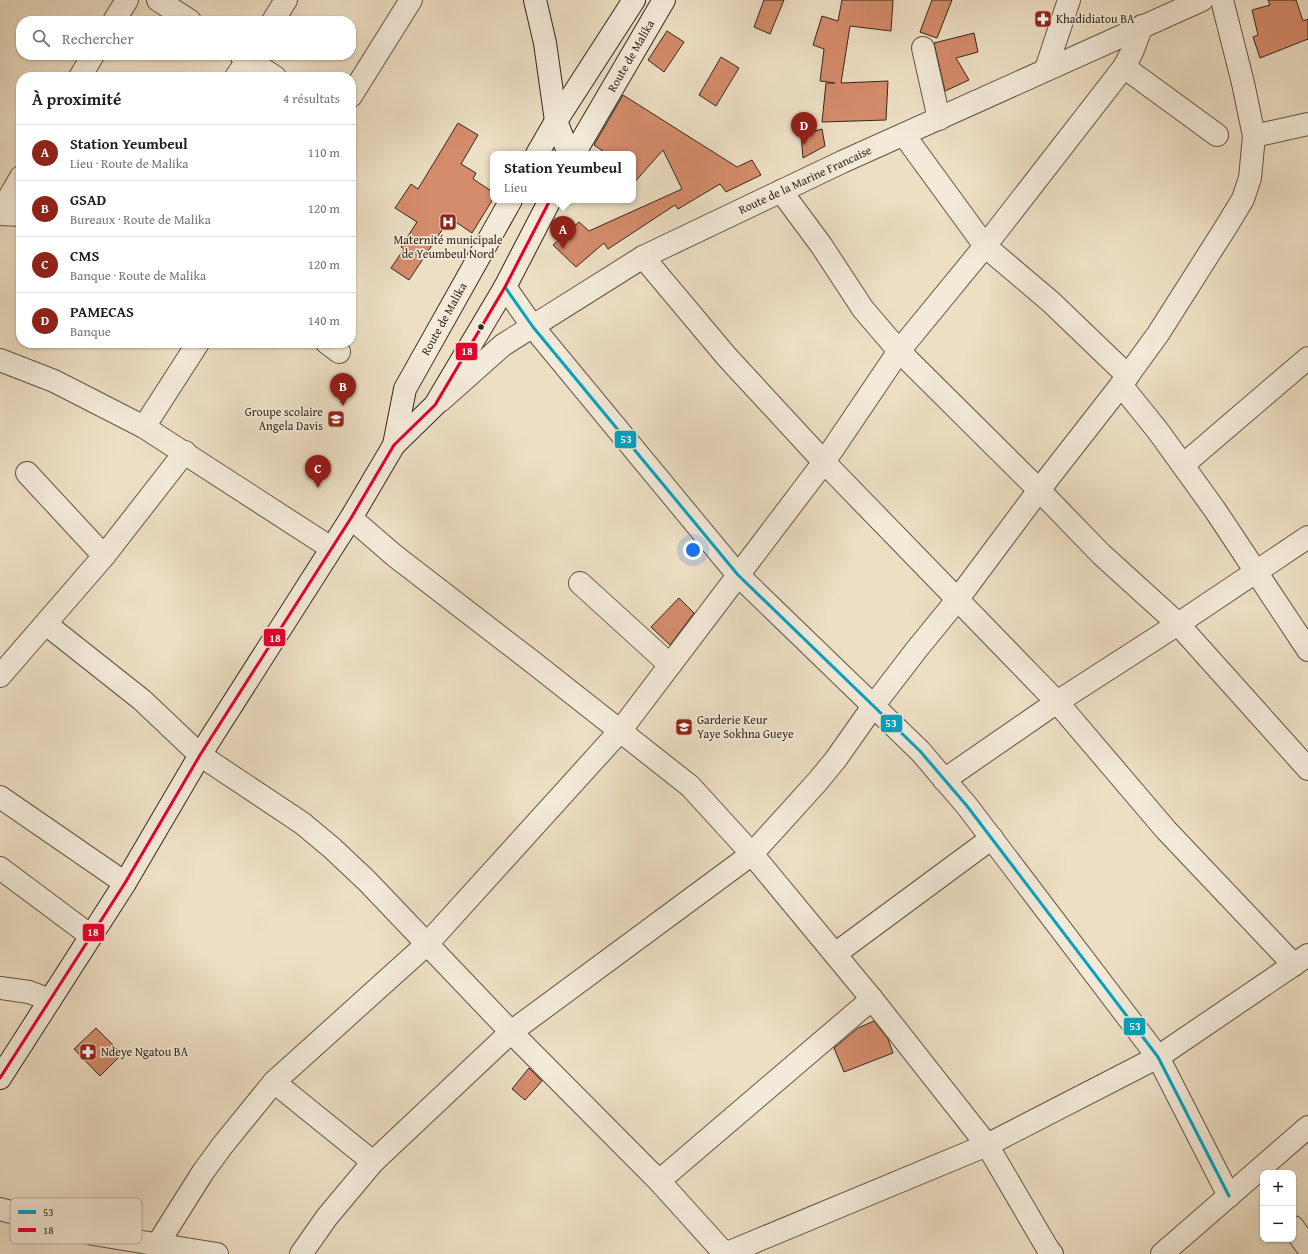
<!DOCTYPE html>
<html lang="fr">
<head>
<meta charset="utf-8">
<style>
  body { margin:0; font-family:"Gentium Book Plus",serif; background:#f2f2f2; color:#202124 }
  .controls { position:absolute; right:12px; bottom:12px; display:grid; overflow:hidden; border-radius:8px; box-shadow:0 1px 3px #0004 }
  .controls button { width:36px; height:36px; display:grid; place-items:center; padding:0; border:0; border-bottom:1px solid #e0e0e0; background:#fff; color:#202124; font:20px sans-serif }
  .you { position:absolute; left:693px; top:550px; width:14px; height:14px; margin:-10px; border:3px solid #fff; border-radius:50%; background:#1a73e8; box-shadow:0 0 0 6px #1a73e833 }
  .badge { display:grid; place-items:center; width:26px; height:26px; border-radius:50%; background:#8f2418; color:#fff; font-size:13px; font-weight:700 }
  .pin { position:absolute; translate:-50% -33px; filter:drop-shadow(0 1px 2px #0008) }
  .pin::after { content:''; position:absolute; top:21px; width:14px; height:12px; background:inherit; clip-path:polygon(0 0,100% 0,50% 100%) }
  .popup { position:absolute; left:490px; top:151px; width:146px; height:52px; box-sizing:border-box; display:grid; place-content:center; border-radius:8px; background:#fff; filter:drop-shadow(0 1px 3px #0005); font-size:13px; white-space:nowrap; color:#757577 }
  .popup b { font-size:15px; color:#202124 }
  .popup::after { content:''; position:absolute; left:50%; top:100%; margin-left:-8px; border:8px solid transparent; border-top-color:#fff }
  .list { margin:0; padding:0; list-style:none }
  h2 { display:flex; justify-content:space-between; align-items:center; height:52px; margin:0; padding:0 16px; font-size:17px }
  h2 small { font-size:13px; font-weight:400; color:#757577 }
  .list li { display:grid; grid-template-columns:26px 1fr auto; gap:12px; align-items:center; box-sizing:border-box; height:56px; padding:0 16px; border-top:1px solid #e0e0e0 }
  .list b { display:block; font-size:15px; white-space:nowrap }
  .list p { margin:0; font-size:13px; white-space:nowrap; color:#757577 }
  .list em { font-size:13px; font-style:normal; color:#757577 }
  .icon { flex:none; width:22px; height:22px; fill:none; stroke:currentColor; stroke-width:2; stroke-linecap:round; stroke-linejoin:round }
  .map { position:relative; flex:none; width:1308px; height:1254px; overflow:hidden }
  .search { position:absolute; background:#fff; box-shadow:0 1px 3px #0004; left:16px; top:16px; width:340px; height:44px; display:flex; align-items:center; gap:10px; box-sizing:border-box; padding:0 14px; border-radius:16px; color:#757577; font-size:15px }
  .panel { position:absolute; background:#fff; box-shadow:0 1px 3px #0004; left:16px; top:72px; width:340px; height:276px; border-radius:16px }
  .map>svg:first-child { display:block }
</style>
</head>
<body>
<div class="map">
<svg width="1308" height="1254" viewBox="0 0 1308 1254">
  <rect width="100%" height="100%" fill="#eddfc4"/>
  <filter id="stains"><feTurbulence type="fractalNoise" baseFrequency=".005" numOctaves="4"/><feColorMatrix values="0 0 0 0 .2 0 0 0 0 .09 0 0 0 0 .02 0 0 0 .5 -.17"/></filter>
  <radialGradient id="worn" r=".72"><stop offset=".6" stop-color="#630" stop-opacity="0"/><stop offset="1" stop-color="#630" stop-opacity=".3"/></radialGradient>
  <!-- building -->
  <g fill="#d58c6c" stroke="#33271a">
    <path d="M 764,0 L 784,0 L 770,34 L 754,27 Z"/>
    <path d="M 842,0 L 893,0 L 891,31 L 850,26 L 841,83 L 888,81 L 886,120 L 822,122 L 826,83 L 835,83 L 820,81 L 824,49 L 813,45 L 822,16 L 838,21 Z"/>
    <path d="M 932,0 L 952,0 L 937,38 L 920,32 Z"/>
    <path d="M 1268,0 L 1296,0 L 1303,21 L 1308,19 L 1308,39 L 1260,58 L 1253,37 L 1258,35 L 1252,10 L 1270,5 Z"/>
    <path d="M 667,31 L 684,42 L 664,72 L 648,60 Z"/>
    <path d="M 974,33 L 978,52 L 956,58 L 969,80 L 945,91 L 934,43 Z"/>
    <path d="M 721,57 L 739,68 L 716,106 L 699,95 Z"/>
    <path d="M 623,95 L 737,167 L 752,160 L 761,175 L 726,192 L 720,184 L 678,209 L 675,205 L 608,249 L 604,243 L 576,267 L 553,245 L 579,222 L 589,231 L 682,189 L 663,150 L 633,184 L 633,154 L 607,154 L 594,145 Z"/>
    <path d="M 458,123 L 478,135 L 461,164 L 476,173 L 473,179 L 493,192 L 493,199 L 472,233 L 450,218 L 409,280 L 391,268 L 404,249 L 401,247 L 417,222 L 395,208 L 411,184 L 418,189 Z"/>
    <path d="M 822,129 L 825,146 L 803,158 L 801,135 Z"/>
    <path d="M 679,598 L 694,613 L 670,645 L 651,627 Z"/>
    <path d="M 874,1021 L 888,1039 L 893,1053 L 844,1072 L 834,1048 L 858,1028 Z"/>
    <path d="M 96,1028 L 122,1054 L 100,1076 L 74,1049 Z"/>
    <path d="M 529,1068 L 542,1081 L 525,1100 L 512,1089 Z"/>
  </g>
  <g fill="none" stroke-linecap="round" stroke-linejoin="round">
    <defs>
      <g id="minor">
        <path d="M 158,0 L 190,21"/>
        <path d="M 114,21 L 127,0"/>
        <path d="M 273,21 L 286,0"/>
        <path d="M 923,48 L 939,119"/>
        <path d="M 241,55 L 275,77"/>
        <path d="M 1124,67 L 1217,135"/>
        <path d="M 1046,69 L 1069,0"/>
        <path d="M 80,77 L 93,55"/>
        <path d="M 236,77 L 251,55"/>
        <path d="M 351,96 L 411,0"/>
        <path d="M 904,135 L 985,246 L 1051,302 L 1128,376"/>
        <path d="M 1254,136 L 1308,124"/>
        <path d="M 781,191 L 821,245 L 863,309 L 899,351 L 1039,490 L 1101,554 L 1178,624 L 1308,769"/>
        <path d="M 0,213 L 21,177"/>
        <path d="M 0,214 L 21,215"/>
        <path d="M 643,257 L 727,357 L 824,462 L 1057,702 L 1166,830 L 1294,965"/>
        <path d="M 505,287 L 533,327 L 738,575 L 920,751 L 967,806 L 1158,1057 L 1229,1196"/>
        <path d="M 327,343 L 339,352"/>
        <path d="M 0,360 L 54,381 L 144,427 L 331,548"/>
        <path d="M 1121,385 L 1158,431 L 1215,510 L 1308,650"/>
        <path d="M 440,401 L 503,345 L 643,257 L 842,162 L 1202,0"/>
        <path d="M 144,427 L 198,343"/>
        <path d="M 1183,465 L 1308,358"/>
        <path d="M 27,473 L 104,556"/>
        <path d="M 351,518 L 395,556 L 530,660 L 690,786 L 752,854 L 872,999 L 987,1145 L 1048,1249 L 1052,1254"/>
        <path d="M 580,583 L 670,665"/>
        <path d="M 46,624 L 142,700 L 200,755 L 302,823 L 332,848 L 367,881 L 511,1032 L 659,1181 L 725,1254"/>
        <path d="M 0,676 L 104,556 L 185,452"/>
        <path d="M 944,780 L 1057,702 L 1178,624 L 1308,537"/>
        <path d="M 0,797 L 125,883"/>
        <path d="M 0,868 L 91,936"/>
        <path d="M 835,954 L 992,838"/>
        <path d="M 0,988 L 29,992 L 50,1000"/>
        <path d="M 274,1082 L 373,1162"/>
        <path d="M 659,1181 L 872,999"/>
        <path d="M 1293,1227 L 1308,1248"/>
        <path d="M 157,1245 L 203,1172 L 222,1146 L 274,1082 L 427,944 L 620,731 L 824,462 L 899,351 L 985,246 L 1124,67 L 1132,52 L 1142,26"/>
        <path d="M 301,1254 L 327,1217 L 373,1162 L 511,1032 L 752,854 L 818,781 L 836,759 L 874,705 L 917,649 L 957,600 L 1039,490 L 1121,385 L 1158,334 L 1226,227 L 1243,199 L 1250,178 L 1254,136 L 1243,83 L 1222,0"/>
        <path d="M 725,1254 L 987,1145 L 1158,1057 L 1308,955"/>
        <path d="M 1162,1254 L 1308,1127"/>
      </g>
      <path id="tertiary" d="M 0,1209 L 93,1234 L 217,1254"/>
      <g id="secondary">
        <path d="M 535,0 L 545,43 L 556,121 L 569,154"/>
        <path d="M 537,154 L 556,121 L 634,0"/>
        <path d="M 574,154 L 664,0"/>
        <path d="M 394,445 L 405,389 L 511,200"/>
        <path d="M 0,1078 L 125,883 L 200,755 L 351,518 L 394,445 L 435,405 L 505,287 L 550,200"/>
      </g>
    </defs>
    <!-- minor casing -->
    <use href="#minor" stroke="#625544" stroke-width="24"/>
    <!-- tertiary casing -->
    <use href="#tertiary" stroke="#625544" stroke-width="24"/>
    <!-- secondary casing -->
    <use href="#secondary" stroke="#33271a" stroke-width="24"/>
    <!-- minor -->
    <use href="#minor" stroke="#f3ead9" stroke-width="22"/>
    <!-- tertiary -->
    <use href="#tertiary" stroke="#f3ead9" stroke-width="22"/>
    <!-- secondary -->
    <use href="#secondary" stroke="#f3ead9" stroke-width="22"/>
    <defs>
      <path id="bus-1" d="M 505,287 L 533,327 L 738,575 L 920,751 L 967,806 L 1158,1057 L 1229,1196"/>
      <path id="bus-2" d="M 0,1078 L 125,883 L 200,755 L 351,518 L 394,445 L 435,405 L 505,287 L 550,200"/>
    </defs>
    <!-- bus-1 casing -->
    <use href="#bus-1" stroke="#f3ead9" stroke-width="6"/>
    <!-- bus-2 casing -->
    <use href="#bus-2" stroke="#f3ead9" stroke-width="6"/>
    <!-- bus-1 -->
    <use href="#bus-1" stroke="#03a2c5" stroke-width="3"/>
    <!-- bus-2 -->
    <use href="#bus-2" stroke="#e4002b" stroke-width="3"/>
  </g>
  <!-- icons -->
  <defs>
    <symbol id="pharmacy-square" viewBox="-11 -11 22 22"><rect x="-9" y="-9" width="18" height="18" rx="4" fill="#8f2418" stroke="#f3ead9"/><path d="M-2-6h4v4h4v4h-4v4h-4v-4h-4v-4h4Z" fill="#fff"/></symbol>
    <symbol id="hospital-square" viewBox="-11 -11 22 22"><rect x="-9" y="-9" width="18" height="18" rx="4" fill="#8f2418" stroke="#f3ead9"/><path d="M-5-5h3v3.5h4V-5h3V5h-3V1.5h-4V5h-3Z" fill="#fff"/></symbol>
    <symbol id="school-square" viewBox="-11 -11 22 22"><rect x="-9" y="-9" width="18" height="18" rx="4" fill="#8f2418" stroke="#f3ead9"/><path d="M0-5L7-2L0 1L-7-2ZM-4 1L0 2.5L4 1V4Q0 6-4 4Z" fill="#fff"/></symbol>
  </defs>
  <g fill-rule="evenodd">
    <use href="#pharmacy-square" x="1033" y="9" width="20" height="20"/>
    <use href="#hospital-square" x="438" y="212" width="20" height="20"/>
    <use href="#school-square" x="326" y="409" width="20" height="20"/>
    <use href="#school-square" x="674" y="717" width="20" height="20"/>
    <use href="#pharmacy-square" x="78" y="1042" width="20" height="20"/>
  </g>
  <!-- markers -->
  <circle fill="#33271a" stroke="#f3ead9" stroke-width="1.5" cx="481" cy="327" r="3.5"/>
  <g text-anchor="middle" stroke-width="3.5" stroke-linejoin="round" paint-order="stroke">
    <!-- poi labels -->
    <g font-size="12" fill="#33271a" stroke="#f3ead9" text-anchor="start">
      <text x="1056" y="23">Khadidiatou BA</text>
      <text x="448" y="244" text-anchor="middle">Maternité municipale<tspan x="448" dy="14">de Yeumbeul Nord</tspan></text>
      <text x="323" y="416" text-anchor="end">Groupe scolaire<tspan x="323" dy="14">Angela Davis</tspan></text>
      <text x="697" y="724">Garderie Keur<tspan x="697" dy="14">Yaye Sokhna Gueye</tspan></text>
      <text x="101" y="1056">Ndeye Ngatou BA</text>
    </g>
    <!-- street labels -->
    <g font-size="12" fill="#33271a" stroke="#f3ead9">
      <text transform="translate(631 56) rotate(-60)" y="4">Route de Malika</text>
      <text transform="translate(805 180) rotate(-25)" y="4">Route de la Marine Francaise</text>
      <text transform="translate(444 319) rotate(-61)" y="4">Route de Malika</text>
    </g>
  </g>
  <!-- legend -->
  <rect x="10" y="1198" width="132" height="46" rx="6" fill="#f3ead9" stroke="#b9b0a0" stroke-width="1"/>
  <rect x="18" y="1210" width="18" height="4" fill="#03a2c5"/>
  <rect x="18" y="1228" width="18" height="4" fill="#e4002b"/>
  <g font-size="11" fill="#33271a">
    <text x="43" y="1216">53</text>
    <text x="43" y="1234">18</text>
  </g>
  <g stroke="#f3ead9" stroke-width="1.5">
    <rect x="455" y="342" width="23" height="19" rx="4" fill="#e4002b"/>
    <rect x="614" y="430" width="23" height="19" rx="4" fill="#03a2c5"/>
    <rect x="263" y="628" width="23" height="19" rx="4" fill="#e4002b"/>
    <rect x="880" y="714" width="23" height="19" rx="4" fill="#03a2c5"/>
    <rect x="82" y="923" width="23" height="19" rx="4" fill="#e4002b"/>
    <rect x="1123" y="1017" width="23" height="19" rx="4" fill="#03a2c5"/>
  </g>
  <g font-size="11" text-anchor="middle" font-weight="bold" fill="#fff">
    <text x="467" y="355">18</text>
    <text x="626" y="443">53</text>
    <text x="275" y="642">18</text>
    <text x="891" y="727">53</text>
    <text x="93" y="936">18</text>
    <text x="1135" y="1030">53</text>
  </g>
  <rect width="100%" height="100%" filter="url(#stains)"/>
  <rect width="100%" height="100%" fill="url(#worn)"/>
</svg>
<div class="controls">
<button>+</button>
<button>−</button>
</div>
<div class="you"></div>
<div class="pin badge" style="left:563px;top:249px">A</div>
<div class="popup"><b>Station Yeumbeul</b>Lieu</div>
<div class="pin badge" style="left:343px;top:406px">B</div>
<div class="pin badge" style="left:318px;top:488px">C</div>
<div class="pin badge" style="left:804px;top:145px">D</div>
<div class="search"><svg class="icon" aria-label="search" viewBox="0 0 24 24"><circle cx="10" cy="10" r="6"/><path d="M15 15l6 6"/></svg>Rechercher</div>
<section class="panel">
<h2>À proximité<small>4 résultats</small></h2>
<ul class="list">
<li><span class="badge">A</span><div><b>Station Yeumbeul</b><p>Lieu · Route de Malika</p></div><em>110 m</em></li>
<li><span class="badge">B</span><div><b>GSAD</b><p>Bureaux · Route de Malika</p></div><em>120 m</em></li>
<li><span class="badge">C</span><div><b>CMS</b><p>Banque · Route de Malika</p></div><em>120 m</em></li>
<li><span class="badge">D</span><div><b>PAMECAS</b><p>Banque</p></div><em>140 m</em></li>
</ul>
</section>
</div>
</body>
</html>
